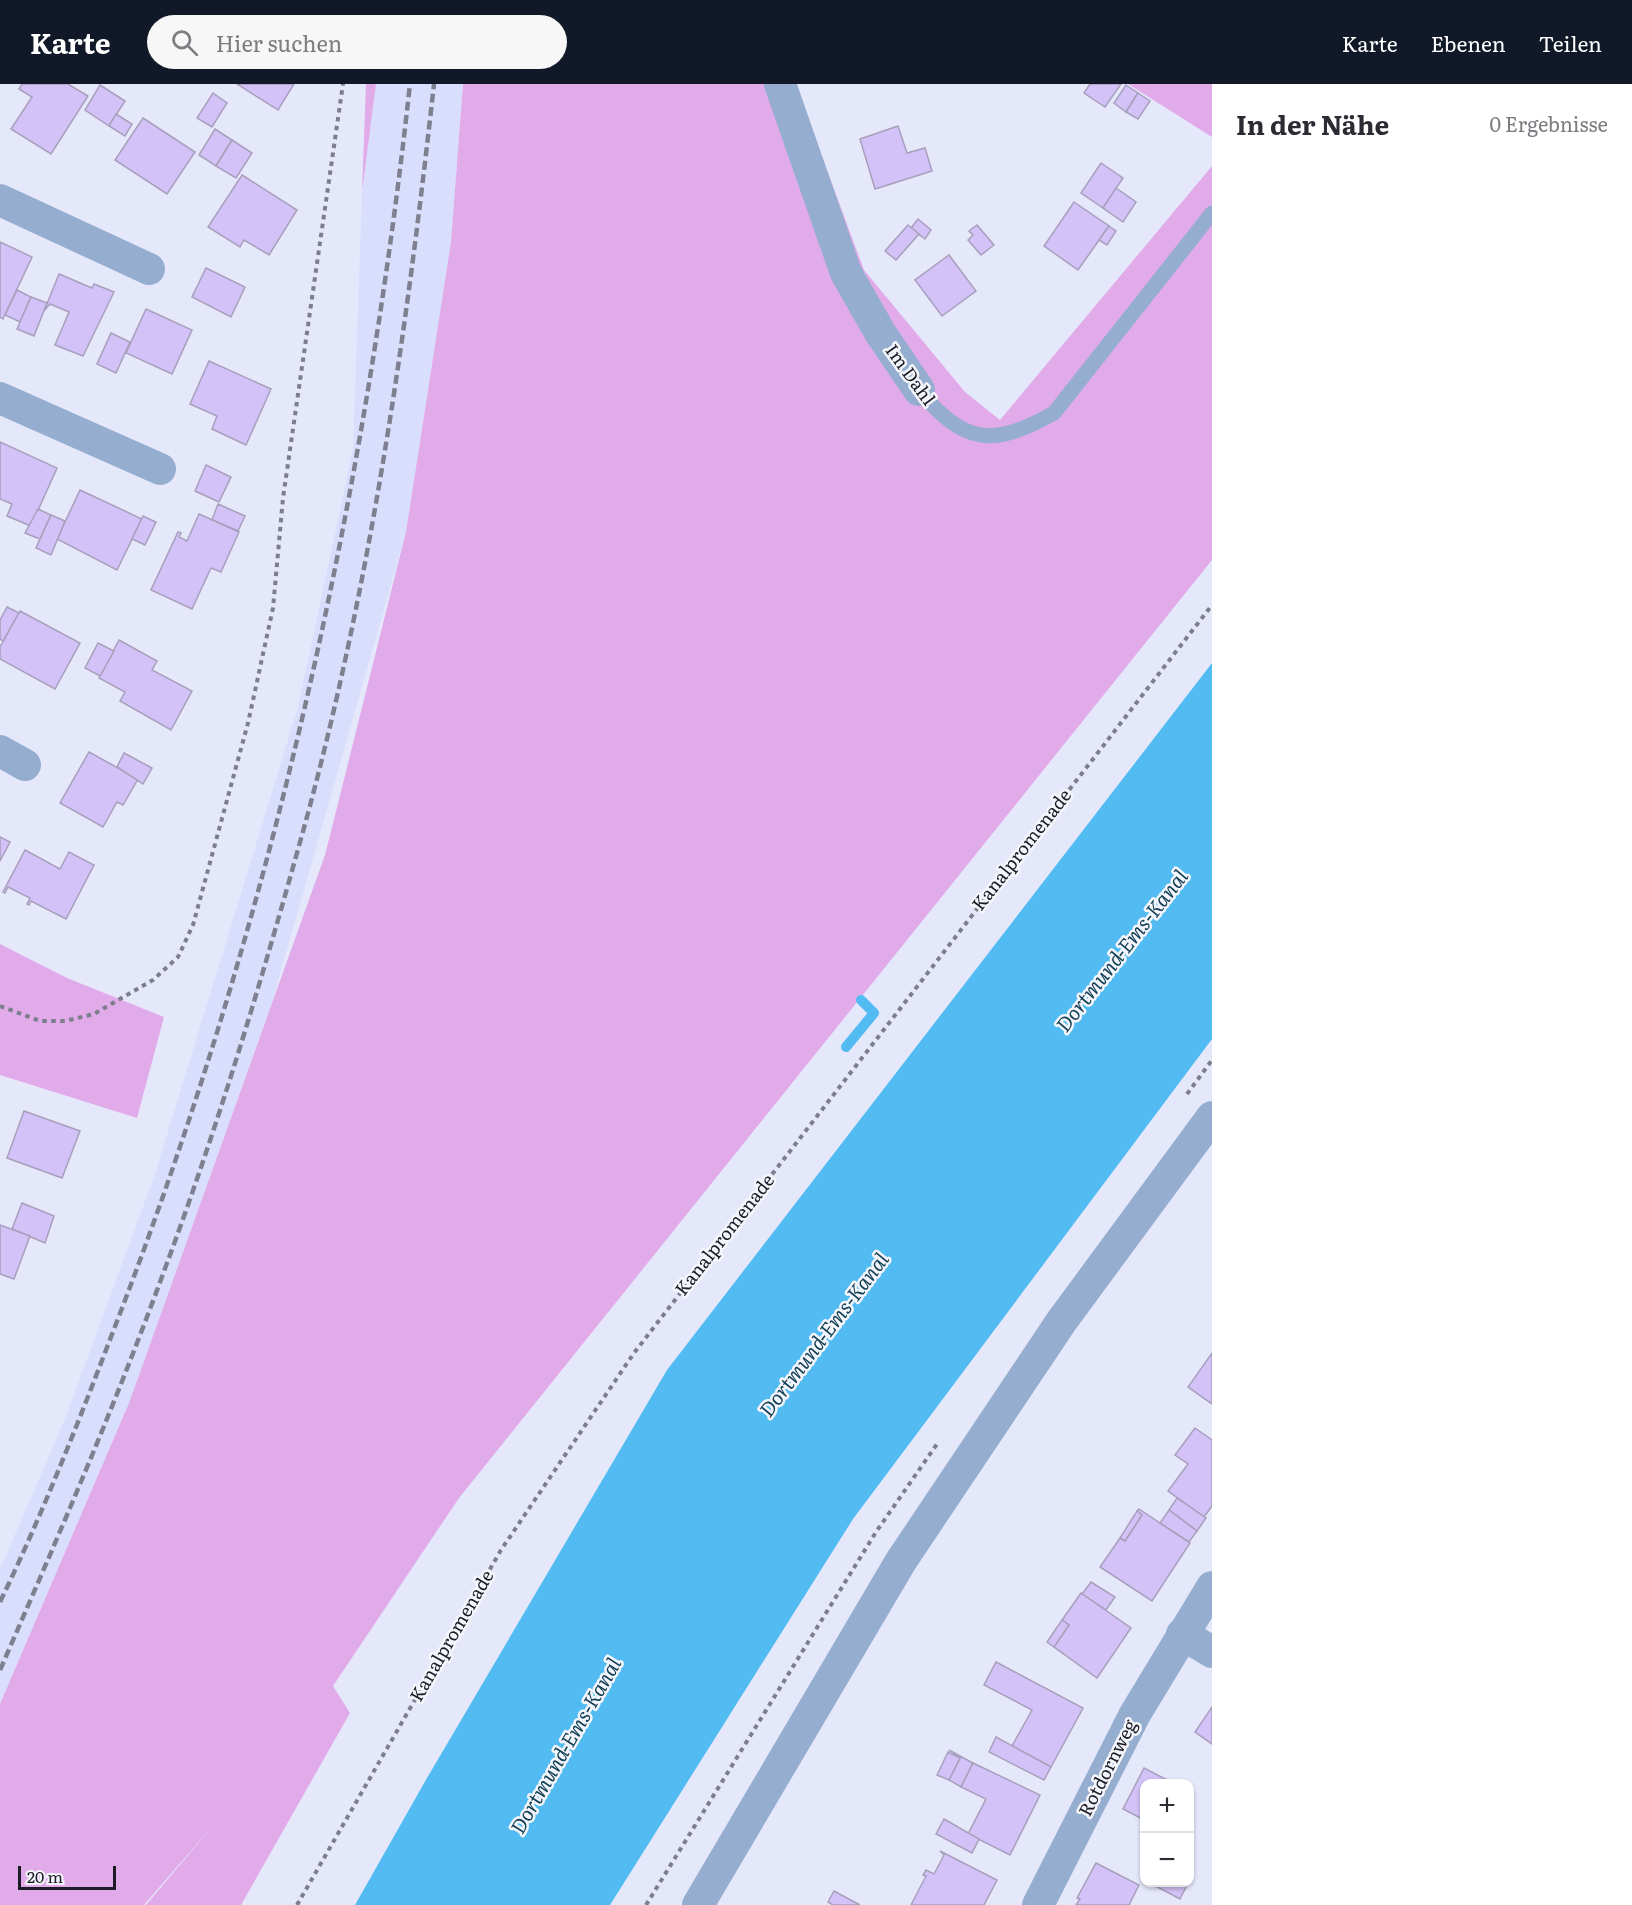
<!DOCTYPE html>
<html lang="de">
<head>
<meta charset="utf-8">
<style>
  body { margin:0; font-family:Literata,serif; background:#f7f7f7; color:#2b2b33 }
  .controls { position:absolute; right:18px; bottom:18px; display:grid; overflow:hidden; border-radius:12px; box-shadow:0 2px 4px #0004 }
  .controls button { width:54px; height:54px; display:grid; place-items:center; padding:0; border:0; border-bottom:2px solid #e1e1e2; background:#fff; color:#2b2b33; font:30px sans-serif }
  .scale { position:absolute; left:18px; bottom:15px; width:98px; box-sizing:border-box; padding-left:6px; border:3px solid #1b1c27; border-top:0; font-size:16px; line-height:21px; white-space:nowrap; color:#1b1c27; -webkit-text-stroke:4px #f5f6fc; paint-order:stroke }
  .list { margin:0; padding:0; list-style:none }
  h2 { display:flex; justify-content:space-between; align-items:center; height:78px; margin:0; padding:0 24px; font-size:26px }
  h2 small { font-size:20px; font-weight:400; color:#7c7c81 }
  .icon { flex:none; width:33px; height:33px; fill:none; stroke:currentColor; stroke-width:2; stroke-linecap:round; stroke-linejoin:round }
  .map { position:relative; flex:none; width:1212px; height:1821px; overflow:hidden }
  header { display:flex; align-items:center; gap:36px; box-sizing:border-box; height:84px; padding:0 30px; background:#111827; color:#fff }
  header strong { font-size:28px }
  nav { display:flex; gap:33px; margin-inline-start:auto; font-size:21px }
  .search { width:420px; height:54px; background:#f7f7f7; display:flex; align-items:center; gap:15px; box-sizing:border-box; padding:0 21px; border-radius:33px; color:#7c7c81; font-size:22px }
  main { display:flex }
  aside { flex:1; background:#fff }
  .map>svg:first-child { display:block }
</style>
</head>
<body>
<header>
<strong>Karte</strong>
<div class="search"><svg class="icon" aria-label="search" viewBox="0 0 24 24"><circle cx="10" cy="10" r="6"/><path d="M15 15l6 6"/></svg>Hier suchen</div>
<nav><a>Karte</a><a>Ebenen</a><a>Teilen</a></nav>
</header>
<main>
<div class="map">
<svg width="1212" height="1821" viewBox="0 0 1212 1821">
  <rect width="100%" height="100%" fill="#e5e8fb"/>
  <!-- built -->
  <path fill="#d9defd" d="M 376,0 L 463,0 L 451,158 L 406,448 L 272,918 L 129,1319 L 0,1620 L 0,1485 L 65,1335 L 155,1090 L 298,623 L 353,365 L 362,108 Z"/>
  <!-- green -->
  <g fill="#e1abea">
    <path d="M 366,0 L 376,0 L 362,108 Z"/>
    <path d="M 463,0 L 795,0 L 864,186 L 965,308 L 1000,336 L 1212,82 L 1212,476 L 459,1414 L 333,1602 L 350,1629 L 241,1821 L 146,1821 L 216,1738 L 144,1821 L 0,1821 L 0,1620 L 129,1319 L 325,771 L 406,448 L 451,158 Z"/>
    <path d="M 1128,0 L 1212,0 L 1212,53 Z"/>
    <path d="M 0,860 L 67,894 L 164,933 L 137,1034 L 0,991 Z"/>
  </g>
  <!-- water -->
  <path fill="#51bbf2" d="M 1212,579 L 1212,955 L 853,1435 L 610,1821 L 355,1821 L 427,1694 L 667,1286 Z"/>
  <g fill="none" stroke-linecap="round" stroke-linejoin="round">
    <!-- stream -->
    <path stroke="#51bbf2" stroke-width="10" d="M 846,963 L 874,929 L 861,916"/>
  </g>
  <!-- building -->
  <g fill="#d3c2f7" stroke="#a89fbc" stroke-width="1.5">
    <path d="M 22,0 L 68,0 L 88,12 L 51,70 L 11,45 L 32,13 L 19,5 Z"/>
    <path d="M 237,0 L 294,0 L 278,26 Z"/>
    <path d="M 1090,0 L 1121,0 L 1105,23 L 1084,9 Z"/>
    <path d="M 100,1 L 125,17 L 109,42 L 85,26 Z"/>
    <path d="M 1126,1 L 1138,9 L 1126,28 L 1114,19 Z"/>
    <path d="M 213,9 L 227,19 L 212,43 L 197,34 Z"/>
    <path d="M 1138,9 L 1150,17 L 1138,35 L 1126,28 Z"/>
    <path d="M 116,30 L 132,40 L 125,52 L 109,42 Z"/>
    <path d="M 143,34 L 195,68 L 167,110 L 115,76 Z"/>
    <path d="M 898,42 L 907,69 L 925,64 L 932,87 L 875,105 L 860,55 Z"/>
    <path d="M 215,45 L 232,56 L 216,82 L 199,71 Z"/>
    <path d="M 232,56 L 252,69 L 236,94 L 216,82 Z"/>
    <path d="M 1101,79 L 1123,94 L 1103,124 L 1081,109 Z"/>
    <path d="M 242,91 L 297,126 L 269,171 L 244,156 L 240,163 L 208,143 Z"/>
    <path d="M 1116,104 L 1136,118 L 1123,138 L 1103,124 Z"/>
    <path d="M 1074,118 L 1109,142 L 1078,186 L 1044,162 Z"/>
    <path d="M 918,135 L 931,146 L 925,155 L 911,144 Z"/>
    <path d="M 908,141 L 919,150 L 896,176 L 885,167 Z"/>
    <path d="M 977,141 L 994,161 L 981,171 L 968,156 L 973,151 L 969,147 Z"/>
    <path d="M 1109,142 L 1116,147 L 1107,161 L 1099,156 Z"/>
    <path d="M 0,158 L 32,173 L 3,235 L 0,233 Z"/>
    <path d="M 949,171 L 976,207 L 942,232 L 915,196 Z"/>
    <path d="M 206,184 L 245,203 L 231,233 L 192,213 Z"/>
    <path d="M 59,190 L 92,204 L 94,200 L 114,208 L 83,272 L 55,261 L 69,228 L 50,220 L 44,227 Z"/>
    <path d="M 17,206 L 31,213 L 20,238 L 5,231 Z"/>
    <path d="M 31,213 L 47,219 L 34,252 L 17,245 Z"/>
    <path d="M 146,225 L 192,246 L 172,290 L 126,269 Z"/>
    <path d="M 111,249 L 130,258 L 116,289 L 97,280 Z"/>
    <path d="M 209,277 L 271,305 L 246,361 L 212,345 L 217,332 L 190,320 Z"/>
    <path d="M 0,358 L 57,384 L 31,442 L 7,432 L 12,420 L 0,415 Z"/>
    <path d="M 206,381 L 231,393 L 219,418 L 195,407 Z"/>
    <path d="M 80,406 L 142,435 L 117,486 L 57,455 Z"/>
    <path d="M 218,420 L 245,432 L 238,447 L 212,436 Z"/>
    <path d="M 38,425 L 51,431 L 40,455 L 25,449 Z"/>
    <path d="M 199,430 L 239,448 L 221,488 L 211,484 L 192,525 L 151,506 L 178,448 L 181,449 L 179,453 L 187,457 Z"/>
    <path d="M 51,431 L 65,437 L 51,471 L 36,464 Z"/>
    <path d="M 143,432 L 156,438 L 145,461 L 132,455 Z"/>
    <path d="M 7,523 L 19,529 L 3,557 L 0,555 L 0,536 Z"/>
    <path d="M 20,527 L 80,559 L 55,605 L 0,575 L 0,563 Z"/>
    <path d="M 119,556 L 157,577 L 152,586 L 192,607 L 171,646 L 120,617 L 125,608 L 99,594 Z"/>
    <path d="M 98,559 L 114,567 L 100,592 L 85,584 Z"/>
    <path d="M 89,668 L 138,695 L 123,721 L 117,718 L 103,743 L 60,719 Z"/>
    <path d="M 124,669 L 152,684 L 143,700 L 117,683 Z"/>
    <path d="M 0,753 L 10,758 L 0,777 Z"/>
    <path d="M 25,766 L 60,785 L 69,768 L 94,781 L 66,835 L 31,817 L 29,821 L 27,820 L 30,814 L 8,803 L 5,809 L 3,808 Z"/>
    <path d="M 24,1027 L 80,1047 L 62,1094 L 7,1074 Z"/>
    <path d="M 22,1119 L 54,1132 L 45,1159 L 12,1145 Z"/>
    <path d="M 0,1141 L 30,1152 L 14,1195 L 0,1190 Z"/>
    <path d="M 1212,1269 L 1212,1320 L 1188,1303 Z"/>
    <path d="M 1195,1344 L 1212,1356 L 1212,1422 L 1204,1433 L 1168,1407 L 1188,1380 L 1175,1371 Z"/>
    <path d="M 1177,1414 L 1206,1434 L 1197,1447 L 1169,1426 Z"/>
    <path d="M 1139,1425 L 1190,1459 L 1152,1517 L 1100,1483 L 1120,1454 L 1125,1457 L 1142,1431 L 1137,1427 Z"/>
    <path d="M 1169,1426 L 1197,1447 L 1189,1458 L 1160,1439 Z"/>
    <path d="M 1137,1427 L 1142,1431 L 1125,1457 L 1120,1454 Z"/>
    <path d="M 1091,1498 L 1115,1513 L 1106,1526 L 1082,1510 Z"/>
    <path d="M 1081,1509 L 1131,1544 L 1097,1594 L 1054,1563 L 1069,1541 L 1062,1536 Z"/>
    <path d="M 1062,1536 L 1069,1541 L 1054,1563 L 1047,1558 Z"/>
    <path d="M 996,1578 L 1083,1624 L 1051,1683 L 1012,1662 L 1032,1626 L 984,1601 Z"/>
    <path d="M 1212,1623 L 1212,1660 L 1195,1648 Z"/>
    <path d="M 996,1653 L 1051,1683 L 1044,1696 L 989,1668 Z"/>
    <path d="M 949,1666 L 973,1679 L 961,1703 L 949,1696 L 960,1674 Z"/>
    <path d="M 948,1668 L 960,1674 L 949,1696 L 937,1691 Z"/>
    <path d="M 973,1679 L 1040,1711 L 1010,1771 L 968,1750 L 986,1715 L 961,1703 Z"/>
    <path d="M 1144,1684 L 1175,1700 L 1144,1700 L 1144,1736 L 1123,1725 Z"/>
    <path d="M 944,1735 L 979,1755 L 972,1769 L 936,1750 Z"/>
    <path d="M 940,1767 L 997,1796 L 984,1821 L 911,1821 L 926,1792 L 923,1791 L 926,1786 L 934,1790 L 944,1771 Z"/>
    <path d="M 1096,1779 L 1139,1801 L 1129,1821 L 1076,1821 L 1080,1815 L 1077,1814 Z"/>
    <path d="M 1148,1798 L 1187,1798 L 1188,1799 L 1180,1815 Z"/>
    <path d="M 834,1807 L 860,1821 L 833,1821 L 828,1818 Z"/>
  </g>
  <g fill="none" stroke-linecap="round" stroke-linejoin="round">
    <!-- path -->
    <g stroke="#7c7e8c" stroke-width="4" stroke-dasharray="4.5 4.5" stroke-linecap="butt">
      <path d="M 0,922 L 40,937 L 65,937 L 94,930 L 153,896 L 178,873 L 193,841 L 248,639 L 273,524 L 283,414 L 343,0"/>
      <path d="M 1187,1010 L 1212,976"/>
      <path d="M 297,1821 L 501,1466 L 634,1269 L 1212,521"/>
      <path d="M 646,1821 L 876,1448 L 937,1360"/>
    </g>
    <!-- lane -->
    <path stroke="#95adcf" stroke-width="15" d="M 919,306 C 964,360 992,364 1054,329 L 1212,129"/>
    <!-- street -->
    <g stroke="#95adcf" stroke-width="32">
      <path d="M 780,0 L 846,189 L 881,250 L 919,306"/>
      <path d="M 0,116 L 149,185"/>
      <path d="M 0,314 L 160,385"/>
      <path d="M 0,667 L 25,681"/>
      <path d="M 1182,1550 L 1212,1568"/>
      <path d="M 698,1821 L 901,1477 L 1061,1238 L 1212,1033"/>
      <path d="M 1038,1821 L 1135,1630 L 1212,1503"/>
    </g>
    <!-- rail -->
    <g stroke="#7e808f" stroke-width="4.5" stroke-dasharray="9 4.5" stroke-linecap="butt">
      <path d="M 0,1518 C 45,1425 82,1329 119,1232 C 271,836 364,421 410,0"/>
      <path d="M 0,1586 C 59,1451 117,1317 167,1179 C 219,1039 262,895 302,751 C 370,506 406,252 434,0"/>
    </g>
  </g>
  <g text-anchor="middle" stroke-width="5" stroke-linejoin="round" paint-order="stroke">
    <!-- street labels -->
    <g font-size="18" fill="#1b1c27" stroke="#f5f6fc">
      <text transform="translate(910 291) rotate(54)" y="6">Im Dahl</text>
      <text transform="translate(1022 766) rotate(-52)" y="6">Kanalpromenade</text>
      <text transform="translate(725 1151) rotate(-52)" y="6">Kanalpromenade</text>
      <text transform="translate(452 1552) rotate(-60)" y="6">Kanalpromenade</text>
      <text transform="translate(1108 1684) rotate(-63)" y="6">Rotdornweg</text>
    </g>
    <!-- water labels -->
    <g font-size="20" font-style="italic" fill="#144157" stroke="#f5f6fc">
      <text transform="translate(1122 867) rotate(-52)" y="7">Dortmund-Ems-Kanal</text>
      <text transform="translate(824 1251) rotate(-53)" y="7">Dortmund-Ems-Kanal</text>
      <text transform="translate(566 1662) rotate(-60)" y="7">Dortmund-Ems-Kanal</text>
    </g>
  </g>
</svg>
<div class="controls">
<button>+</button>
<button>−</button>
</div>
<div class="scale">20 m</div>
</div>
<aside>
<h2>In der Nähe<small>0 Ergebnisse</small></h2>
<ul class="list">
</ul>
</aside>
</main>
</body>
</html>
